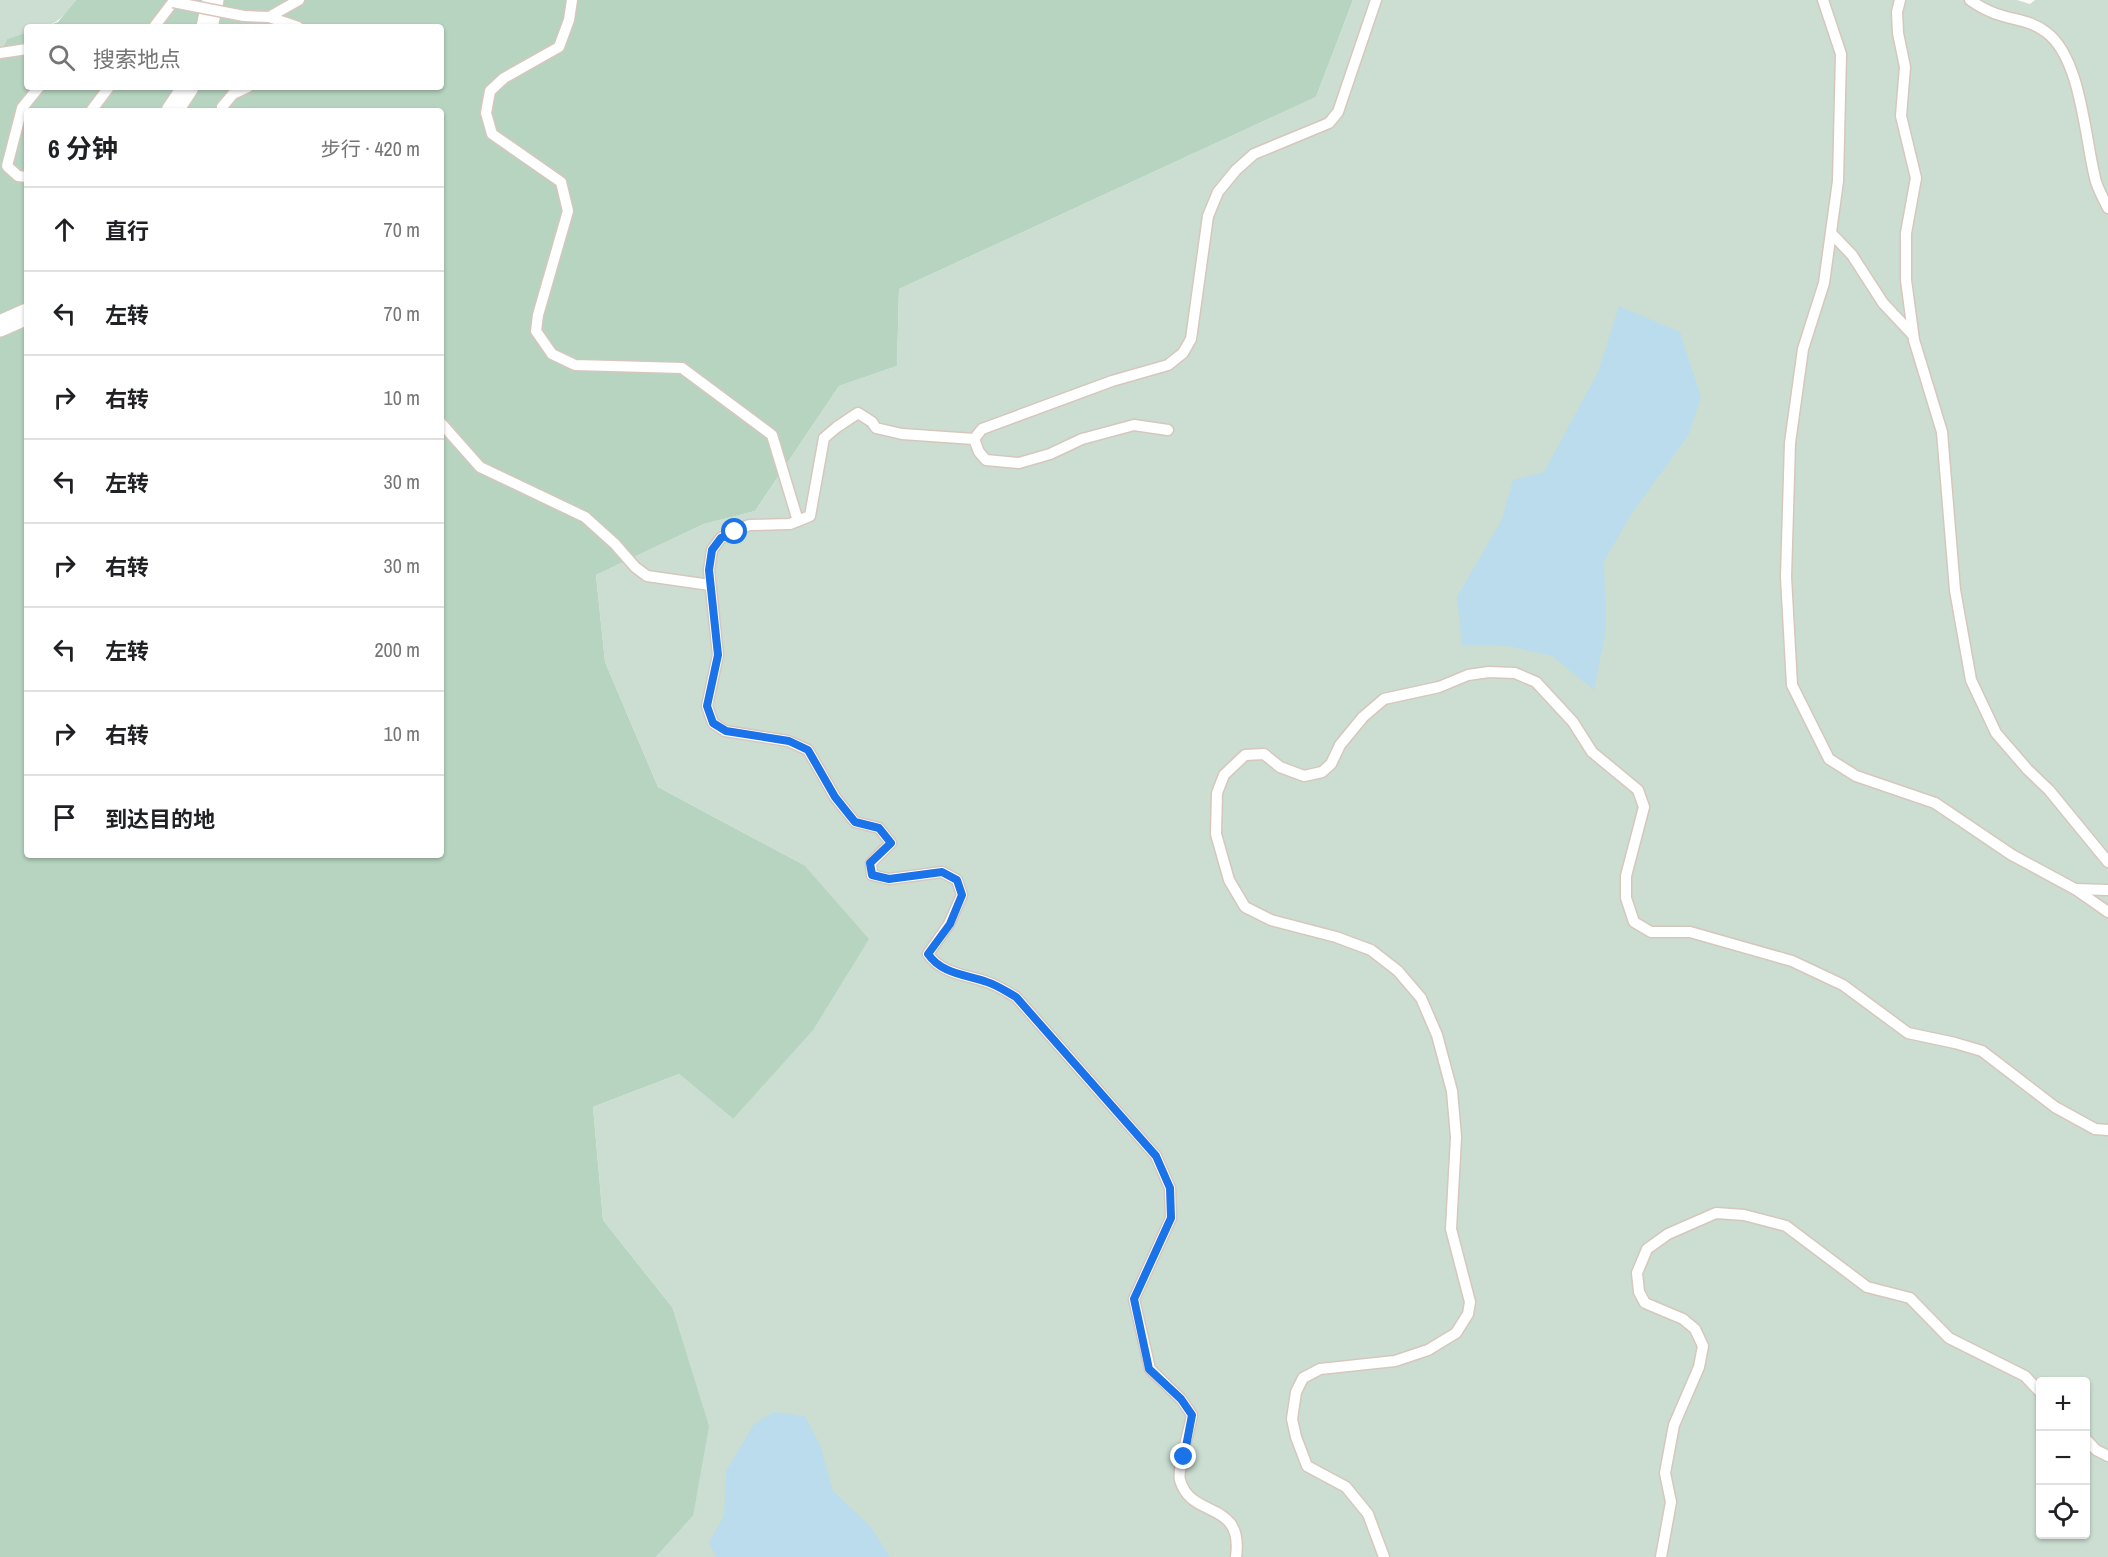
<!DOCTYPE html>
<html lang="zh">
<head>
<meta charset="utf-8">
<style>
  body { margin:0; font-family:"Archivo Narrow","Noto Sans SC",sans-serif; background:#f2f2f2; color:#202124 }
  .controls { position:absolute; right:18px; bottom:18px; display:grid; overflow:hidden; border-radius:6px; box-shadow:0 2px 4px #0004 }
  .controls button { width:54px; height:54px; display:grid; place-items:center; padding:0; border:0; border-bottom:2px solid #e0e0e0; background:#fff; color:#202124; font:30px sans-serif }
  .stop { position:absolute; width:18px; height:18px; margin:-14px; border:4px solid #1a73e8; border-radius:50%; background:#fff }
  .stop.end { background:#1a73e8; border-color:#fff; box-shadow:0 2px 6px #0008 }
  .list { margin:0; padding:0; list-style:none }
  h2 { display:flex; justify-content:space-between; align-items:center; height:78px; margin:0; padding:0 24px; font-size:26px }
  h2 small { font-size:20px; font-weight:400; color:#757577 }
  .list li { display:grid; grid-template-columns:39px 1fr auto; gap:18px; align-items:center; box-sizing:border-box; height:84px; padding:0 24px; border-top:2px solid #e0e0e0 }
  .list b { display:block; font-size:22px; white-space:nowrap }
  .list em { font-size:20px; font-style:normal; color:#757577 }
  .icon { flex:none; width:33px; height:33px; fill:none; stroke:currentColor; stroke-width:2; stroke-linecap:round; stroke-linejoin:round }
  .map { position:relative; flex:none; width:2108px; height:1557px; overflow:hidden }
  .search { position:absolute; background:#fff; box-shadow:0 2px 4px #0004; left:24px; top:24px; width:420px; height:66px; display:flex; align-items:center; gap:15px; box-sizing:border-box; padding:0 21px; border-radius:6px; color:#757577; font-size:22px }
  .panel { position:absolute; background:#fff; box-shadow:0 2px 4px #0004; left:24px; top:108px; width:420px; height:750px; border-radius:6px }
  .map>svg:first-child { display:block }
</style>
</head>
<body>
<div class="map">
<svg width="2108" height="1557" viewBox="0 0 2108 1557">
  <rect width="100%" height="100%" fill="#fdfaf8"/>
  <!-- green -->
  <g fill="#cbded1" fill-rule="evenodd">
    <path d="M 0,0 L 76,0 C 58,22 57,27 27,27 L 27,32 L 7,39 L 0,53 Z"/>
    <path d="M 1353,0 L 2017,0 L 2030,4 L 2035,0 L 2108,0 L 2108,1557 L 656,1557 L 693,1516 L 672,1307 L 603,1220 L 593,1107 L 679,1074 L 733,1119 L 804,865 L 658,787 L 605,662 L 596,575 L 704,524 L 755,511 L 839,386 L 897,366 L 899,289 L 1316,97 ZM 2040,1382 L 2086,1382 L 2086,1534 L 2040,1534 Z"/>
  </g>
  <!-- forest -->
  <path fill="#b6d4c0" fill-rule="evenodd" d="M 76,0 L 1353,0 L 1316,97 L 899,289 L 897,366 L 839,386 L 755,511 L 704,524 L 596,575 L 605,662 L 658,787 L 804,865 L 869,939 L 813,1030 L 733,1119 L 679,1074 L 593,1107 L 603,1220 L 672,1307 L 709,1426 L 693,1516 L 656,1557 L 0,1557 L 0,53 L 7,39 L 27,32 L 27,87 L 441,87 L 441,27 L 44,27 L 58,22 ZM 27,111 L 441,111 L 441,855 L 27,855 Z"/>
  <!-- water -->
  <g fill="#badcec">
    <path d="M 1619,306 L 1680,332 L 1701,397 L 1688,436 L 1632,513 L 1604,561 L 1606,629 L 1594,690 L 1552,656 L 1509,646 L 1462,645 L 1457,597 L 1502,519 L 1513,480 L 1544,472 L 1598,372 Z"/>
    <path d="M 774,1412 L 805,1416 L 820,1445 L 833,1491 L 870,1526 L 890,1557 L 716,1557 L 709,1542 L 724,1516 L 726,1471 L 754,1424 Z"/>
  </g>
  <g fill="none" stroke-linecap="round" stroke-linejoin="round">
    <defs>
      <g id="service">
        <path d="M 572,0 L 569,20 L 559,47 L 504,78 L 490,91 L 486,113 L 492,134 L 561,182 L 568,211 L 538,315 L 536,331 L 552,354 L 575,365 L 682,368 L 772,435 L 798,521"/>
        <path d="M 1823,0 L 1841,54 L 1838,181 L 1824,283 L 1803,349 L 1790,443 L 1786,577 L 1792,685 L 1829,759 L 1856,776 L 1935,803 L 2012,855 L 2075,889 L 2108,912"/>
        <path d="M 1900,0 L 1897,12 L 1898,33 L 1905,67 L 1901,116 L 1916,178 L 1906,233 L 1906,280 L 1914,340 L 1942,432 L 1955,590 L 1971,680 L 1996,733 L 2028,770 L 2049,790 L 2108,862"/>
        <path d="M 1970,0 C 1980,7 1991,13 2003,16 C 2020,21 2031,21 2046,32 C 2082,58 2085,142 2096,182 C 2099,191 2104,200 2108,208"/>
        <path d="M 244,16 L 269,17 L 299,0"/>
        <path d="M 269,17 L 298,27"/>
        <path d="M 154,27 L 173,2"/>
        <path d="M 0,53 L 27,49"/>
        <path d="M 91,111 L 109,87"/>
        <path d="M 224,111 L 222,107 L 233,94 L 248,87"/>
        <path d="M 27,177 L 18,176 L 7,166 L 22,108 L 39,87"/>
        <path d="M 1831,233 L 1852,255 L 1883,303 L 1913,335"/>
        <path d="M 441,423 L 480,467 L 585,517 L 615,544 L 635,567 L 647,576 L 710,585"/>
        <path d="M 1168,430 L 1134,425 L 1082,439 L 1050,454 L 1019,463 L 986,460 L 979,452 L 974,439 L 982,429 L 1112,381 L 1168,365 L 1183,353 L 1191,339 L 1208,216 L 1218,192 L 1236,170 L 1254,154 L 1329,123 L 1338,112 L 1376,0"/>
        <path d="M 974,439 L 902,434 L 876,428 L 872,422 L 858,413 L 837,427 L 824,438 L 810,516 L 790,524 L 749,525 L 721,538 L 712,550 L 709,570 L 718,655 L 707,706 L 713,723 L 725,731 L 788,741 L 808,750 L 835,797 L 855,822 L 879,828 L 891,843 L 871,863 L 872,875 L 889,879 L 942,872 L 957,880 L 962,895 L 949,924 L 928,954 C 942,974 964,974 987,982 C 997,985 1007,992 1016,997 L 1156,1156 L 1170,1188 L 1171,1218 L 1134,1299 L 1150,1369 L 1181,1399 L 1192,1415 C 1190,1428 1177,1471 1180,1480 C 1191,1520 1244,1499 1236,1557"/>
        <path d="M 2075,889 L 2108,890"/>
        <path d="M 2086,1439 L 2096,1450 L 2108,1456"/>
        <path d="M 1384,1557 L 1368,1514 L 1346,1487 L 1307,1466 L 1296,1437 L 1292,1419 L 1296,1392 L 1303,1378 L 1320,1369 L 1395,1361 L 1428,1350 L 1456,1333 L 1468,1314 L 1470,1302 L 1451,1229 L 1456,1137 L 1452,1091 L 1437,1035 L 1421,998 L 1398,971 L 1371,950 L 1336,937 L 1271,920 L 1245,907 L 1229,880 L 1216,834 L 1217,793 L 1224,775 L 1245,755 L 1264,754 L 1280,767 L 1304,776 L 1322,772 L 1331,764 L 1340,745 L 1363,717 L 1384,699 L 1439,687 L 1468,675 L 1489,672 L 1515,673 L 1536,682 L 1573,722 L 1592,752 L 1638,790 L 1644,807 L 1626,876 L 1626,898 L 1634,922 L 1651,932 L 1690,932 L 1792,961 L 1843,985 L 1908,1033 L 1955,1043 L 1982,1051 L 2055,1107 L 2095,1129 L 2108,1130"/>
        <path d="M 1661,1557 L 1671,1502 L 1665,1473 L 1674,1425 L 1699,1367 L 1703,1346 L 1695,1329 L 1683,1319 L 1645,1303 L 1639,1292 L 1637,1273 L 1647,1249 L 1668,1234 L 1716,1213 L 1744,1215 L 1786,1226 L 1867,1287 L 1910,1298 L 1949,1338 L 2025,1376 L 2040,1392"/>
      </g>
      <g id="minor">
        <path d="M 207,27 L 213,0"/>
        <path d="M 172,111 L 188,87"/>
        <path d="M 0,326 L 27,314"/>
      </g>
    </defs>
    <!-- service casing -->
    <use href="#service" stroke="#d6c7bd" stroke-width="13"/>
    <!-- minor casing -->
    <use href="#minor" stroke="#d6c7bd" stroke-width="23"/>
    <!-- service -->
    <use href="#service" stroke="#fff" stroke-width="10"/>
    <!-- minor -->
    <use href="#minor" stroke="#fff" stroke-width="21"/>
    <defs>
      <path id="service-bridge" d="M 173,2 L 244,16"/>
    </defs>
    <!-- service-bridge casing -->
    <use href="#service-bridge" stroke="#d6c7bd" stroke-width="13" stroke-linecap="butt"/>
    <!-- service-bridge -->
    <use href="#service-bridge" stroke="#fff" stroke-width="10"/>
  </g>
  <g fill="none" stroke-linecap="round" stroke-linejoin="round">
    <!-- route -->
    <path stroke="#1a73e8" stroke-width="8" d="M 735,532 L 721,538 L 712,550 L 709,570 L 718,655 L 707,706 L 713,723 L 726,731 L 789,741 L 808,750 L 835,797 L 855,822 L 879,828 L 891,843 L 870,863 L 872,875 L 889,879 L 942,872 L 957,880 L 962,895 L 950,924 L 928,954 C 942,974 964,974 987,982 C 997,985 1007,992 1016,997 L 1156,1156 L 1170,1188 L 1171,1218 L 1134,1299 L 1149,1369 L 1181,1399 L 1192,1415 L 1184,1457"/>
  </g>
</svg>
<div class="controls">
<button>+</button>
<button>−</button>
<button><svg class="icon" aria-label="locate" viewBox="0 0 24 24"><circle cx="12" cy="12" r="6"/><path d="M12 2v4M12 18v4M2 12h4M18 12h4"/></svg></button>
</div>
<div class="stop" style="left:735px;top:532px"></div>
<div class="stop end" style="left:1184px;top:1457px"></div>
<div class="search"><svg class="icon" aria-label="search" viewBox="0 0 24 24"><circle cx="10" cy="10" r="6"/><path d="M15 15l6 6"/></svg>搜索地点</div>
<section class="panel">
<h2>6 分钟<small>步行 · 420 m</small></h2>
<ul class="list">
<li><svg class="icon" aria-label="ahead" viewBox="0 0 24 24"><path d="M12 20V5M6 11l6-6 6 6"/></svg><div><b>直行</b></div><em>70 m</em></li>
<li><svg class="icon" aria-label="left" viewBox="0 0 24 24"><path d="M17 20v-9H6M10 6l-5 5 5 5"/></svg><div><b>左转</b></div><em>70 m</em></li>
<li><svg class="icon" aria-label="right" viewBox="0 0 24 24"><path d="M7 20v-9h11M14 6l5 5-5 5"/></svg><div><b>右转</b></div><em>10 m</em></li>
<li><svg class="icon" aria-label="left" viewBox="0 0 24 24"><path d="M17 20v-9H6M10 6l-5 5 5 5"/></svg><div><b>左转</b></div><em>30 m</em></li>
<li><svg class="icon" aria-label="right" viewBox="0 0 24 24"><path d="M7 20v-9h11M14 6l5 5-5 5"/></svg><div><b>右转</b></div><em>30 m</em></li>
<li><svg class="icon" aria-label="left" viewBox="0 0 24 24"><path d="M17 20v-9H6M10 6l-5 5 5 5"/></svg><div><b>左转</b></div><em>200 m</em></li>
<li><svg class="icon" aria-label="right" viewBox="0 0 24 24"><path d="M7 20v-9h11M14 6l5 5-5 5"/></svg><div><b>右转</b></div><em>10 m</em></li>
<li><svg class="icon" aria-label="arrive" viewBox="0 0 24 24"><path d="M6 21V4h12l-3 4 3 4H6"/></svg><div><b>到达目的地</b></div></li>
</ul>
</section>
</div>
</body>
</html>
